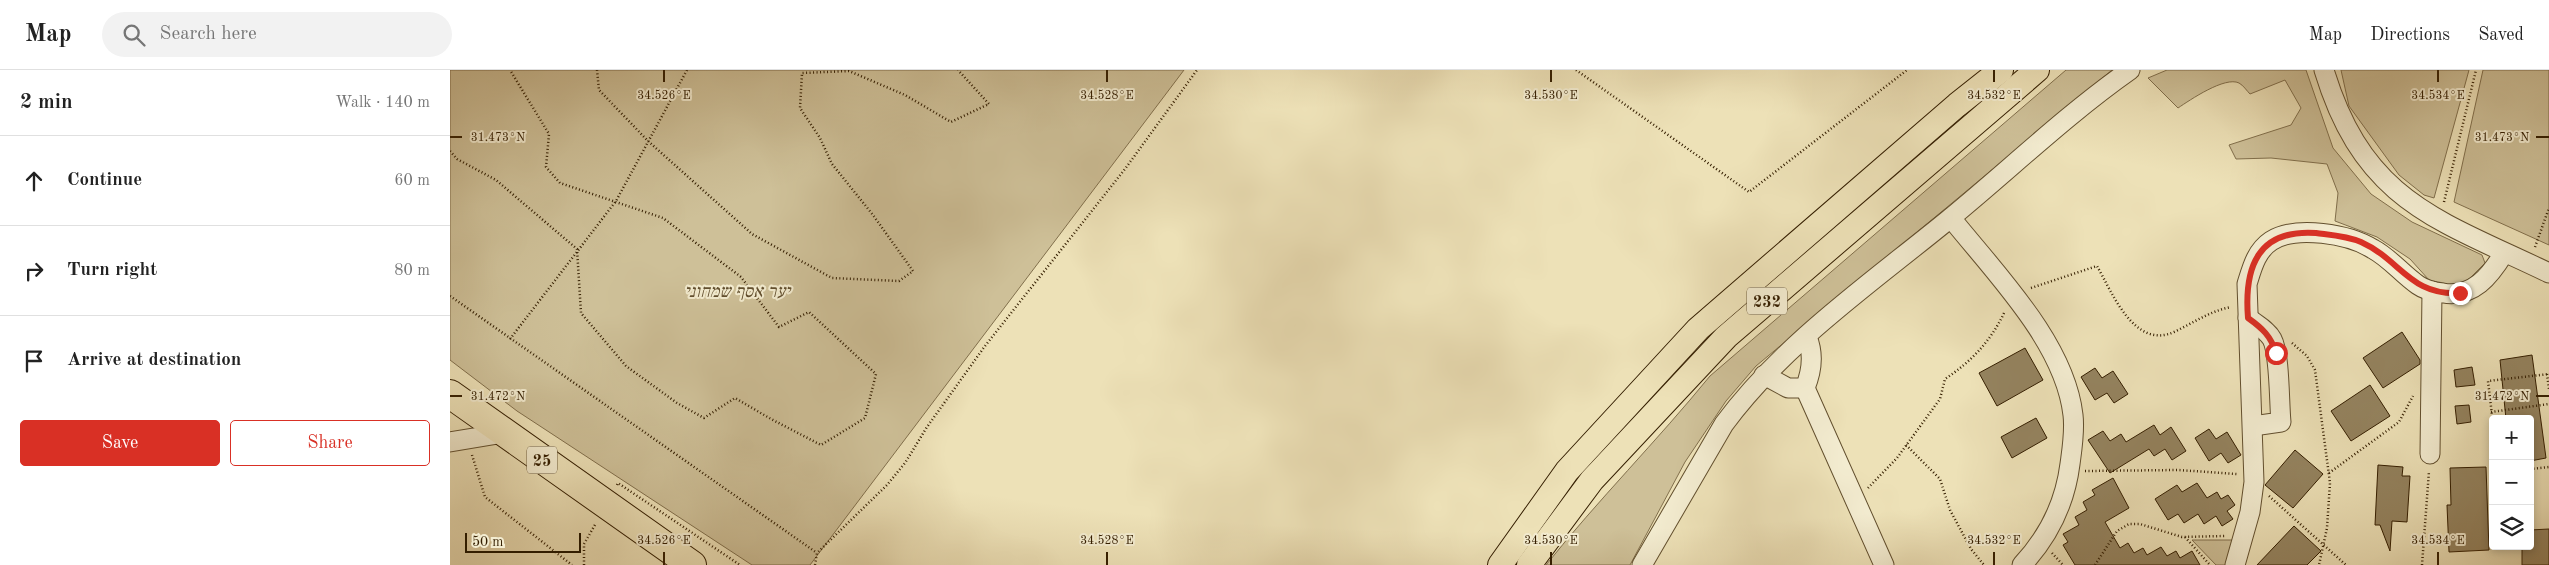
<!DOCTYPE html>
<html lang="en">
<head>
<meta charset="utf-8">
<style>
  body { margin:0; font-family:"Old Standard TT","Frank Ruhl Libre",serif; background:#f2f2f2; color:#222 }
  .controls { position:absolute; right:15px; bottom:15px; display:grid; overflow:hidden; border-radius:5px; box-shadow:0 2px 8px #0003 }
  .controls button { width:45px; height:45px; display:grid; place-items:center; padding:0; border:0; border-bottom:1px solid #e0e0e0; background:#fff; color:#222; font:25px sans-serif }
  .scale { position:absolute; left:15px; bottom:12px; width:116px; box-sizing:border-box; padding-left:5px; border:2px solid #341e00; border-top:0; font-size:14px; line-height:18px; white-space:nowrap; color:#341e00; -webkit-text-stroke:4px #f3ecd0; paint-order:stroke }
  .stop { position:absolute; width:15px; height:15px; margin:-11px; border:4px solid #d93025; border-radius:50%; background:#fff }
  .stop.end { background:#d93025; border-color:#fff; box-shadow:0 1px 5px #0008 }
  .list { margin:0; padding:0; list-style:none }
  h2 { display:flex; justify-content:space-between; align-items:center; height:65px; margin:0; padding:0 20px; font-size:21px }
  h2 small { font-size:16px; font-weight:400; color:#767676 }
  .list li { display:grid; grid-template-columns:32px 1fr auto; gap:15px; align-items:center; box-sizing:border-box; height:90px; padding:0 20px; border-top:1px solid #e0e0e0 }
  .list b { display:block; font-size:19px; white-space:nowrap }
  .list em { font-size:16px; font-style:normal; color:#767676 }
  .actions { display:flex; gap:10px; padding:15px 20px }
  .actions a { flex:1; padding:11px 0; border:1px solid #d93025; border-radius:5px; text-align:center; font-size:18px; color:#d93025 }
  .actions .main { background:#d93025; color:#fff }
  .icon { flex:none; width:28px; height:28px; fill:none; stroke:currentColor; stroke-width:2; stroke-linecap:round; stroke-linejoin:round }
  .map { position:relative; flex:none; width:2099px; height:495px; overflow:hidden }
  header { display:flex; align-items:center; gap:30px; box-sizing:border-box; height:70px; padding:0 25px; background:#fff; border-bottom:1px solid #e0e0e0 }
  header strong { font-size:24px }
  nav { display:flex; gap:28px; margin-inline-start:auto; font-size:18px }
  .search { width:350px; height:45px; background:#f2f2f2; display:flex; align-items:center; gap:12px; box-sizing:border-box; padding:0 18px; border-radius:28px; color:#767676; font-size:19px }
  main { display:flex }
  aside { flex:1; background:#fff }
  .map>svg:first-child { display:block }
</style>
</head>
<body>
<header>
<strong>Map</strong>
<div class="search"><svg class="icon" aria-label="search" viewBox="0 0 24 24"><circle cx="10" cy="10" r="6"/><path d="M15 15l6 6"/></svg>Search here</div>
<nav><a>Map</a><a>Directions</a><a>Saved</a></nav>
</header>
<main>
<aside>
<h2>2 min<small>Walk · 140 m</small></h2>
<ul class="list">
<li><svg class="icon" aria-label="ahead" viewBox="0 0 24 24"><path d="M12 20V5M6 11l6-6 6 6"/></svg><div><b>Continue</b></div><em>60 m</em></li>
<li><svg class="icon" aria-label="right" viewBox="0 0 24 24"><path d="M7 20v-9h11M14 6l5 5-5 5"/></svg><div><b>Turn right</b></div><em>80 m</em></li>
<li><svg class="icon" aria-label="arrive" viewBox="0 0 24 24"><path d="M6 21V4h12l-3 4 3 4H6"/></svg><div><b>Arrive at destination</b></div></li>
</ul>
<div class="actions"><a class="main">Save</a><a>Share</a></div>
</aside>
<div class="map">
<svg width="2099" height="495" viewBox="0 0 2099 495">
  <rect width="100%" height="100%" fill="#ede1b7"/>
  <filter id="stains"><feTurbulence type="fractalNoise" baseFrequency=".004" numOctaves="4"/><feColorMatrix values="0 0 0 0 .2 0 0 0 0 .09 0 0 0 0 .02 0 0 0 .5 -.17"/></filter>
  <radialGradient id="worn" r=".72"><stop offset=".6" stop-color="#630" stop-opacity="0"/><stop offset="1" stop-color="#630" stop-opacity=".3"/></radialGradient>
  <!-- green -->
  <g fill="#cec098" stroke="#816f4c">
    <path d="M 0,0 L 734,0 L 360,495 L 302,495 L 67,341 L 0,290 Z"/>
    <path d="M 1616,0 L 1662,0 L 1306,296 L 1276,331 L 1235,392 L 1180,495 L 1096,495 C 1148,430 1207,371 1260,306 Z"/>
    <path d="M 1717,0 L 1856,0 L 1883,78 L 1921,124 L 1962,152 L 2032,185 L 2035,193 L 2019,209 L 2001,219 L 1979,210 L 1960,189 L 1927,167 L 1885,151 L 1888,123 L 1877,94 L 1821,88 L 1786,89 L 1779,75 L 1841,55 L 1851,38 L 1835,10 L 1800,24 C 1797,21 1793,15 1789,13 C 1775,6 1740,30 1728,38 L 1698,8 Z"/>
    <path d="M 1891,0 L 2019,0 L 1984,128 L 1974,125 L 1949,105 L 1899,36 Z"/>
    <path d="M 2033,0 L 2099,0 L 2099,175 L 2004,132 Z"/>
    <path d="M 1742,470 L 1784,470 L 1776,495 L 1766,495 Z"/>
  </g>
  <!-- building -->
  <g fill="#94835f" stroke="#341e00">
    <path d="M 1952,262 L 1970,290 L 1970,294 L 1933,318 L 1913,288 Z"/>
    <path d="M 1575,278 L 1593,310 L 1547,336 L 1529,303 Z"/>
    <path d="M 2082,285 L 2096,388 L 2080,391 L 2080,349 L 2056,349 L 2050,290 Z"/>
    <path d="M 2022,297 L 2025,315 L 2006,317 L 2004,300 Z"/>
    <path d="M 1645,298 L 1652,308 L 1663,301 L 1678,324 L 1664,333 L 1657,323 L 1645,330 L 1631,307 Z"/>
    <path d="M 1920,315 L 1940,346 L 1901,371 L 1881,341 Z"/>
    <path d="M 2019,335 L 2021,352 L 2007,354 L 2005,336 Z"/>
    <path d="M 1586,348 L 1597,368 L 1562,388 L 1551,367 Z"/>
    <path d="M 1704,355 L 1710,365 L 1721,357 L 1736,381 L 1722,390 L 1715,379 L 1704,386 L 1699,379 L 1660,403 L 1638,370 L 1653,361 L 1660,371 L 1671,364 L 1676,372 Z"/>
    <path d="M 1759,359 L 1766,369 L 1777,362 L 1791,385 L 1778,393 L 1771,383 L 1759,391 L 1745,368 Z"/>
    <path d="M 1845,380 L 1873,404 L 1843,438 L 1815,415 Z"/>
    <path d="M 1928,395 L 1953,397 L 1952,406 L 1960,406 L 1957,452 L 1942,451 L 1940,481 L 1930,455 L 1925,455 Z"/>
    <path d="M 2036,397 L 2039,480 L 1999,482 L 1997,435 L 2001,435 L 2000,398 Z"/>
    <path d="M 1663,408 L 1679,438 L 1655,452 L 1670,478 L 1678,473 L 1684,483 L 1693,478 L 1697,485 L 1711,477 L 1717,486 L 1726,481 L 1730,488 L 1742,481 L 1750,495 L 1625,495 L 1613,475 L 1618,472 L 1613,464 L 1629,455 L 1625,447 L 1637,440 L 1633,432 L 1645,425 L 1642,420 Z"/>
    <path d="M 1747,413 L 1757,428 L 1767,422 L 1771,429 L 1778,425 L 1785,435 L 1777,441 L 1783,449 L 1772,456 L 1766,446 L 1754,454 L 1748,444 L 1734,453 L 1728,444 L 1718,450 L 1705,429 L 1727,415 L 1732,422 Z"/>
    <path d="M 1844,456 L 1871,481 L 1857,495 L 1807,495 Z"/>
    <path d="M 2099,459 L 2099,495 L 2072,495 L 2072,476 L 2080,476 L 2080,460 Z"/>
  </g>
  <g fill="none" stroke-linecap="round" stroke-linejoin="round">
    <defs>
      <g id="minor">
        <path d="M 1874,0 C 1914,132 1987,149 2099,203"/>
        <path d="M 1501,148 C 1545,203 1615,273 1623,345 C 1625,361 1622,379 1620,394 C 1615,434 1599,466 1572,495"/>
        <path d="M 1798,248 C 1806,254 1817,260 1822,269 C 1830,284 1829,333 1831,352 L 1803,356"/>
        <path d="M 1314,305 L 1338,318 L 1355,318 C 1362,301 1364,284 1357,267"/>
        <path d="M 1355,318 L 1434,495"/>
        <path d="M 0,372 L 54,363"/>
        <path d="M 1980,384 L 1982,221"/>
        <path d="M 1192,495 L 1274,354 C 1334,273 1421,213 1498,150 C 1559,100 1616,45 1680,0"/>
        <path d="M 1785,495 L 1800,442 L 1804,412 L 1797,214 C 1802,198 1806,181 1821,171 C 1846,155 1899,164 1923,179 C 1940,188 1952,204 1968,215 C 1975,220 1984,222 1993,223 C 2023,228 2040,206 2054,183"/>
      </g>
      <g id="major">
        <path d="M 1050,495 L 1117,401 L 1248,259 L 1507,35 L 1551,0"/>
        <path d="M 1079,495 L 1142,410 L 1276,267 L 1587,0"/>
      </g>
      <path id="highway" d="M 0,324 L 242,495"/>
    </defs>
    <!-- minor casing -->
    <use href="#minor" stroke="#624f2e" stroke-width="21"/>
    <!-- major casing -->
    <use href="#major" stroke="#341e00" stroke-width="26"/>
    <!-- highway casing -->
    <use href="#highway" stroke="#341e00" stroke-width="30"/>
    <!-- path -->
    <g stroke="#341e00" stroke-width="2.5" stroke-dasharray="1 2.5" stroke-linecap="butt">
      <path d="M 147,0 L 149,20 L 198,71 L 302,164 L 382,208 L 449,211 L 463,201 L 423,145 L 382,94 L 370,68 L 350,38 L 352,3 L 399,1 L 455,25 L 501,52 L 539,34 L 508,0"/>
      <path d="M 1126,0 L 1299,122 L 1457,0"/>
      <path d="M 0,81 L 7,89 L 46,110 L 127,179 L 131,243 L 176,296 L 227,333 L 254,348 L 285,328 L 321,349 L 371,375 L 415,348 L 426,304 L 359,242 L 329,257 L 291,207 L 213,148 L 110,113 L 96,97 L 99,64 L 60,0"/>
      <path d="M 1994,132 L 2026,0"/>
      <path d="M 2085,177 L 2099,138"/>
      <path d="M 1581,218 L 1647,196 C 1662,222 1684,280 1724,262 C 1743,253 1760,241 1781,237"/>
      <path d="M 0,226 L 367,483"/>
      <path d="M 60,269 L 166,131 L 237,0"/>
      <path d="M 1842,273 L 1857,286 L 1865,300 L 1880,413 L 1877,458 L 1869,495"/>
      <path d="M 2097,304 L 2099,319"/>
      <path d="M 2041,342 L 2099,334"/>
      <path d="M 2043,354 L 2038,311 L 2099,304"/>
      <path d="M 1456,375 L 1490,409 L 1500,440 L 1521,479 L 1534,495"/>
      <path d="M 22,385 L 35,427 L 122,495"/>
      <path d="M 2080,399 L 2099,397"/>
      <path d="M 1635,401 L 1728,400 L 1787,404"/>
      <path d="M 1879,403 L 1949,352 L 1963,326"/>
      <path d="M 167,415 L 168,413 L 290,495"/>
      <path d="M 1418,418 L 1447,388 L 1490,329 L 1495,309 C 1522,291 1541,271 1555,241"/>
      <path d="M 1819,426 L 1896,495"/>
      <path d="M 1735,467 L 1760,495"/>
      <path d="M 1602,483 L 1613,495"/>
      <path d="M 134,495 L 134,474 L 146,453"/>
      <path d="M 365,495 L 367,483 L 437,415 L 455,393 L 477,357 L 535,276 L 675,99 L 747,0"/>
      <path d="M 1645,495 L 1667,461 L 1679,454 L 1690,454 L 1732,467 L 1775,466"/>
      <path d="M 1972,495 L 1979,401"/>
    </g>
    <!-- minor -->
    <use href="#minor" stroke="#f3ecd0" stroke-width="19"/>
    <!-- major -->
    <use href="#major" stroke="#ede1b7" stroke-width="24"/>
    <!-- highway -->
    <use href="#highway" stroke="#ede1b7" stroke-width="28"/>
  </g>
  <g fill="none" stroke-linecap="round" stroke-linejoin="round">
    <!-- route -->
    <path stroke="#d93025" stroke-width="6" d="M 1826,283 C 1821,266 1812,258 1798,248 C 1794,198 1807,159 1866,163 C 1881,165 1897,166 1911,172 C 1951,190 1960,226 2010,223"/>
  </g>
  <!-- ticks -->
  <path fill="none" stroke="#341e00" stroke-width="2" d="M 214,0 L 214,12M 657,0 L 657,12M 1101,0 L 1101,12M 1544,0 L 1544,12M 1988,0 L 1988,12M 0,67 L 12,67M 2086,67 L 2099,67M 0,326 L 12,326M 2086,326 L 2099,326M 214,482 L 214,495M 657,482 L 657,495M 1101,482 L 1101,495M 1544,482 L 1544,495M 1988,482 L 1988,495"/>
  <g text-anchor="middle" stroke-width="4" stroke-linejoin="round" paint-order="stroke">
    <!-- shield labels -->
    <g fill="#f3ecd0" stroke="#6d5c3e" stroke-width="1">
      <rect x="1297" y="217.5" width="40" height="27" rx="4"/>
      <rect x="77" y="376.5" width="30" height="27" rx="4"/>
    </g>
    <g font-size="16" font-weight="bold" fill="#341e00">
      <text x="1317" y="237">232</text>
      <text x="92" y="396">25</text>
    </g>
    <!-- park labels -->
    <g font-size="18" font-style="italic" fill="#624f2e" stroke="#f3ecd0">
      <text x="287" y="227">יער אסף שמחוני</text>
    </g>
  </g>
  <g font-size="12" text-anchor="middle" fill="#341e00" stroke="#f3ecd0" stroke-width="4" stroke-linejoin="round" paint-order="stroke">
    <text x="214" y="29">34.526°E</text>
    <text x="657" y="29">34.528°E</text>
    <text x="1101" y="29">34.530°E</text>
    <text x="1544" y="29">34.532°E</text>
    <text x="1988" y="29">34.534°E</text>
    <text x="48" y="71">31.473°N</text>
    <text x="2052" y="71">31.473°N</text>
    <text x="48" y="330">31.472°N</text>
    <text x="2052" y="330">31.472°N</text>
    <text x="214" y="474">34.526°E</text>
    <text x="657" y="474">34.528°E</text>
    <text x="1101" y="474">34.530°E</text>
    <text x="1544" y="474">34.532°E</text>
    <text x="1988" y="474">34.534°E</text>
  </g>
  <rect width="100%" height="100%" filter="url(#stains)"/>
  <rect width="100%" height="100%" fill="url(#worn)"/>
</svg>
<div class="controls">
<button>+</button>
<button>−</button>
<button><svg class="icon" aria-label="layers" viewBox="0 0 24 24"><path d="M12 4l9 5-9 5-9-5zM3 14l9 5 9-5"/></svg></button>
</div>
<div class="scale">50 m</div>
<div class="stop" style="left:1826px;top:283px"></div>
<div class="stop end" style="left:2010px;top:223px"></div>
</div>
</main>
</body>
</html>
